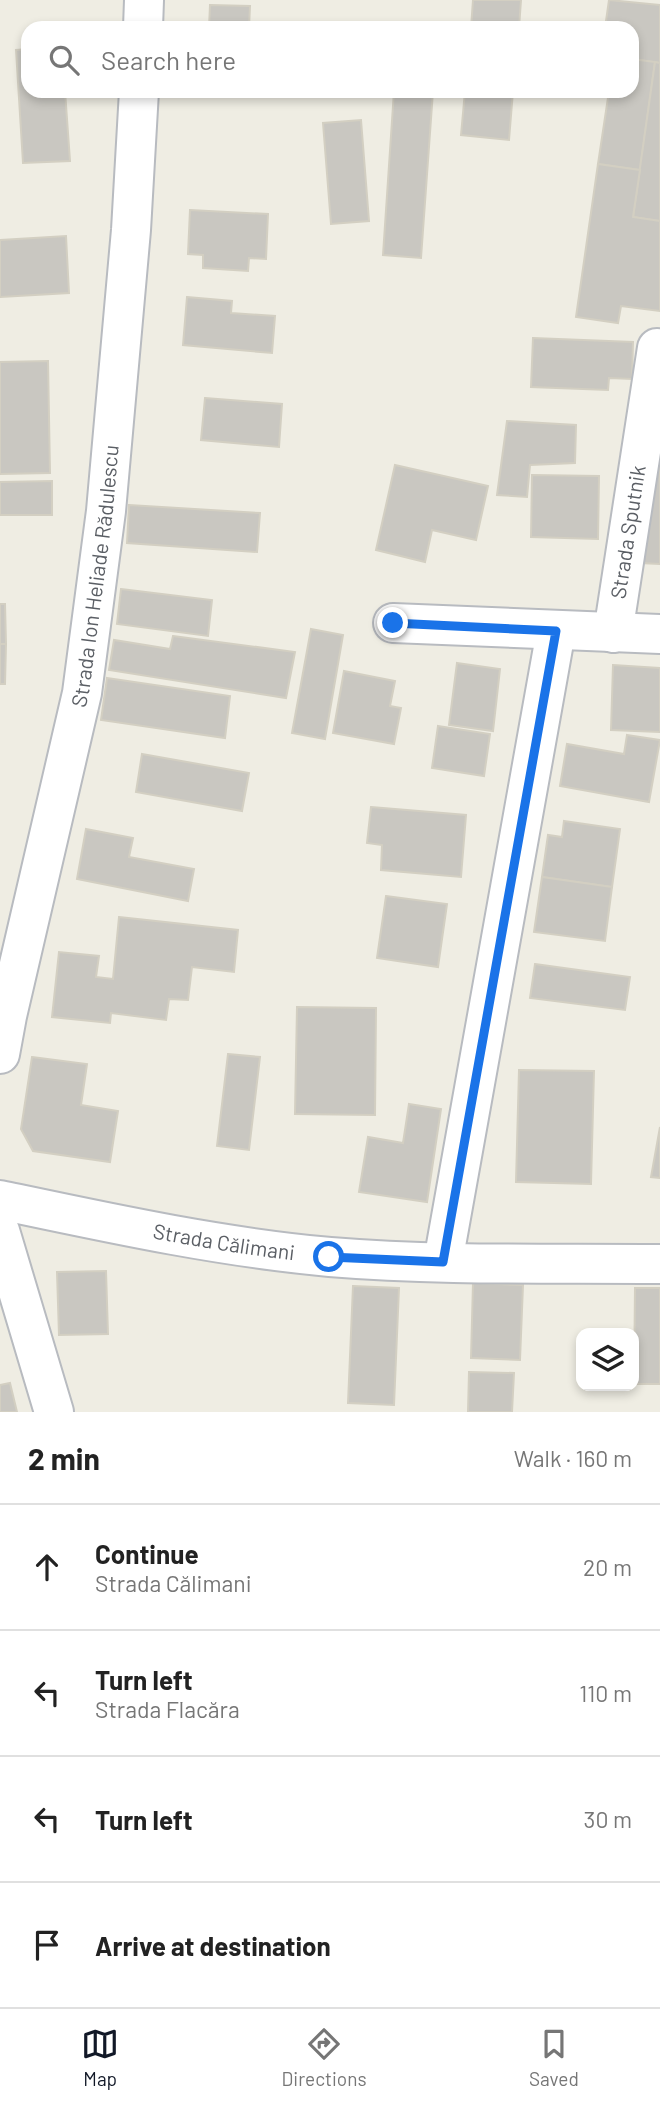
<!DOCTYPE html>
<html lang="en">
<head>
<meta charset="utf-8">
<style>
  body { margin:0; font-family:Barlow,sans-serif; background:#f2f2f2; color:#222 }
  .controls { position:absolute; right:21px; bottom:21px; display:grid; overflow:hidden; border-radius:14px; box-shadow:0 4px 10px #0003 }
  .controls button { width:63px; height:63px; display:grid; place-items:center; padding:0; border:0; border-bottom:2px solid #e0e0e0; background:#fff; color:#222; font:35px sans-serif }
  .stop { position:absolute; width:21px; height:21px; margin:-16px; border:5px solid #1a73e8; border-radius:50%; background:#fff }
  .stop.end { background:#1a73e8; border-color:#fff; box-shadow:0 2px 7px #0008 }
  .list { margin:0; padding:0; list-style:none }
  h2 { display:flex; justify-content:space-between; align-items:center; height:91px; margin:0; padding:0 28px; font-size:30px }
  h2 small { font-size:23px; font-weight:400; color:#767676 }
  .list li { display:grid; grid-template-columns:46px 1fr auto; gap:21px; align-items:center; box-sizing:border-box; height:126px; padding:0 28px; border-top:2px solid #e0e0e0 }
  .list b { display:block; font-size:26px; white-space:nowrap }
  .list p { margin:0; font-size:23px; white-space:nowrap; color:#767676 }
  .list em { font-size:23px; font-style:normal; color:#767676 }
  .icon { flex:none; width:38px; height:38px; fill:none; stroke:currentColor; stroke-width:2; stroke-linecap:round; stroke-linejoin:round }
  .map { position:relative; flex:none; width:660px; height:1412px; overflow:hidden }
  .search { position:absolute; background:#fff; box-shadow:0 4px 10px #0003; left:21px; right:21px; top:21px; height:77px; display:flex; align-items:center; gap:18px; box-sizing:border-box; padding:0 24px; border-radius:21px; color:#767676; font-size:26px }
  .sheet { height:595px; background:#fff }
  nav { display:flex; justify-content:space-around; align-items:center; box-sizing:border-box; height:98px; border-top:2px solid #e0e0e0; background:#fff; font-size:19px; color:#767676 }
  nav a { display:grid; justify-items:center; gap:4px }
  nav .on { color:#111827 }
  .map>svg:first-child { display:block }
</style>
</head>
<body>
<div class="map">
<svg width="660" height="1412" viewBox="0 0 660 1412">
  <rect width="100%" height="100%" fill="#efede3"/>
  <!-- building -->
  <g fill="#c9c7c1" stroke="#d3cfc2" stroke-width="2">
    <path d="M 473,0 L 521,0 L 519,28 L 471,28 Z"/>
    <path d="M 609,0 L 660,5 L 660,63 L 632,59 L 632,28 L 605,28 Z"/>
    <path d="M 210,5 L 250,6 L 249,28 L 209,28 Z"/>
    <path d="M 399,25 L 437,28 L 399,28 Z"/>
    <path d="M 28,49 L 28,91 L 65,91 L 70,161 L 23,163 L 16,50 Z"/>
    <path d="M 632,59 L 655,62 L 640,170 L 598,164 L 609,91 L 632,91 Z"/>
    <path d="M 655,62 L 660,63 L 660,221 L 633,217 Z"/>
    <path d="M 394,91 L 433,91 L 421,258 L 383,255 Z"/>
    <path d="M 465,91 L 513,91 L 509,140 L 461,135 Z"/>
    <path d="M 361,120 L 369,221 L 331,224 L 323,123 Z"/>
    <path d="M 598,164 L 640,170 L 633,217 L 660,221 L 660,311 L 621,306 L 618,323 L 576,317 Z"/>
    <path d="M 190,210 L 268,214 L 266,259 L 249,258 L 248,271 L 203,268 L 203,255 L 188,254 Z"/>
    <path d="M 66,236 L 69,293 L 0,297 L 0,240 Z"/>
    <path d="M 187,297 L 232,301 L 231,313 L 275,316 L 272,353 L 183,345 Z"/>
    <path d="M 533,338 L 633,342 L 632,379 L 609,378 L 608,390 L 531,387 Z"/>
    <path d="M 48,361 L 50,473 L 0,474 L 0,362 Z"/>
    <path d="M 205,398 L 282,404 L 279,447 L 201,440 Z"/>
    <path d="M 507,421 L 576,425 L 575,463 L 530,465 L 527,497 L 497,495 Z"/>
    <path d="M 660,435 L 660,564 L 640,563 Z"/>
    <path d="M 395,465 L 488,486 L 476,540 L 432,530 L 425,562 L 376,550 Z"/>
    <path d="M 532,475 L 599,476 L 598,539 L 531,537 Z"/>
    <path d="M 52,481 L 52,515 L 0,515 L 0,482 Z"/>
    <path d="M 129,505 L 260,513 L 257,552 L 127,543 Z"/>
    <path d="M 121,589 L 212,600 L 208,636 L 117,624 Z"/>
    <path d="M 0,604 L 5,604 L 6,644 L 0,644 Z"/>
    <path d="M 311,629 L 343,635 L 325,739 L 292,733 Z"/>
    <path d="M 173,636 L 295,652 L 286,698 L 109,670 L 114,640 L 170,649 Z"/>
    <path d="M 0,644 L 6,644 L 5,684 L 0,684 Z"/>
    <path d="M 457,663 L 500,669 L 493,731 L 449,725 Z"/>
    <path d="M 613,665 L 660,668 L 660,732 L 611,730 Z"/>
    <path d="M 344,671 L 395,681 L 390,706 L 401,708 L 394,744 L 333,733 Z"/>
    <path d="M 107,678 L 230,696 L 225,738 L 101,720 Z"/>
    <path d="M 438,726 L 490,734 L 484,776 L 432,768 Z"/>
    <path d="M 627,735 L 660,740 L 649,802 L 560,786 L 567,744 L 624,754 Z"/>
    <path d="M 142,754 L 249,773 L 242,811 L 136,792 Z"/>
    <path d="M 371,807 L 466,815 L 461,877 L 381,870 L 382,845 L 367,843 Z"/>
    <path d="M 564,821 L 620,829 L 612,887 L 542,877 L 548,835 L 562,837 Z"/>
    <path d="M 86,829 L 133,838 L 129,857 L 194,869 L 188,901 L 77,879 Z"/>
    <path d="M 542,877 L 612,887 L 605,941 L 534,932 Z"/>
    <path d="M 386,896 L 447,904 L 438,967 L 377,958 Z"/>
    <path d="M 119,917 L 238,930 L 234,972 L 192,967 L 188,1000 L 169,999 L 166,1020 L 111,1013 L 110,1023 L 52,1017 L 59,952 L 99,956 L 96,977 L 113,979 Z"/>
    <path d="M 535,964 L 630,977 L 625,1010 L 530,998 Z"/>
    <path d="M 297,1007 L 376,1008 L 375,1115 L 295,1114 Z"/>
    <path d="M 228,1054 L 260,1057 L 249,1150 L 217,1146 Z"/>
    <path d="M 32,1057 L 87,1064 L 81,1105 L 118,1111 L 110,1162 L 33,1151 L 21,1129 Z"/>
    <path d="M 519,1070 L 594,1071 L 591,1184 L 516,1182 Z"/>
    <path d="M 409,1104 L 441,1109 L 427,1202 L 359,1192 L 368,1137 L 403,1143 Z"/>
    <path d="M 660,1127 L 660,1178 L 651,1177 Z"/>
    <path d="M 106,1271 L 108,1334 L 59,1335 L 57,1272 Z"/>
    <path d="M 473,1283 L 523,1285 L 520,1360 L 471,1358 Z"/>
    <path d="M 353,1286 L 399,1288 L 394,1405 L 348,1403 Z"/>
    <path d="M 635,1288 L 660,1288 L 660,1384 L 634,1384 Z"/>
    <path d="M 469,1372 L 514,1373 L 512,1412 L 468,1412 Z"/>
    <path d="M 10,1383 L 17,1412 L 0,1412 L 0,1385 Z"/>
  </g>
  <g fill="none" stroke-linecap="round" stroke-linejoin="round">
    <defs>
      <g id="minor">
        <path d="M 143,28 L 144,0"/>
        <path d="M 393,623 L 660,634"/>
        <path id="s1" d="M 613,633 L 657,348"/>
        <path id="s2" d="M 0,1054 L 7,1016 L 82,693 L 106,511 L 131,230 L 139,91"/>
        <path id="s3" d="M 0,1200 C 109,1223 219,1247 330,1257 C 440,1266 550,1263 660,1264"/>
        <path d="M 0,1231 L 54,1412"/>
        <path d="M 443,1262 L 556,631"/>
      </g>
    </defs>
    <!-- minor casing -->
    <use href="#minor" stroke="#b8bbc0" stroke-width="42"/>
    <!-- minor -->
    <use href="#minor" stroke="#fff" stroke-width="38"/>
  </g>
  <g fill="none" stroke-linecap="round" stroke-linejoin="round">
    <!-- route -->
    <path stroke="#1a73e8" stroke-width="9" d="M 329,1257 L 443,1262 L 556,631 L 393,623"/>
  </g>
  <g text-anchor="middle" stroke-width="6" stroke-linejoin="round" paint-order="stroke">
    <!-- street labels -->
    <g font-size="21" fill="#5b5f65" stroke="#fff">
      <text dy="7" stroke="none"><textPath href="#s1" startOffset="102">Strada Sputnik</textPath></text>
      <text dy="7" stroke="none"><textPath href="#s2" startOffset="488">Strada Ion Heliade Rădulescu</textPath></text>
      <text dy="7" stroke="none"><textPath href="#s3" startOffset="228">Strada Călimani</textPath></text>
    </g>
  </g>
</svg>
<div class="controls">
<button><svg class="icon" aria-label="layers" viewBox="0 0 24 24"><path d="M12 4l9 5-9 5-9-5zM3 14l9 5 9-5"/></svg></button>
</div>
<div class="stop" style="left:329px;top:1257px"></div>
<div class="stop end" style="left:393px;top:623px"></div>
<div class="search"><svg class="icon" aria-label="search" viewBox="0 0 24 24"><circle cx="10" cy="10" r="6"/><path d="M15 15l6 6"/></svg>Search here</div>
</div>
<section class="sheet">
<h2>2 min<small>Walk · 160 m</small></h2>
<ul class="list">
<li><svg class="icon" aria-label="ahead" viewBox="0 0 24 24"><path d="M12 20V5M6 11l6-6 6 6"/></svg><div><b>Continue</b><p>Strada Călimani</p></div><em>20 m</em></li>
<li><svg class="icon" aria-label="left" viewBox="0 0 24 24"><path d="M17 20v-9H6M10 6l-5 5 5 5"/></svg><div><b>Turn left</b><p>Strada Flacăra</p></div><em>110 m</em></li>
<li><svg class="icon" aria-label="left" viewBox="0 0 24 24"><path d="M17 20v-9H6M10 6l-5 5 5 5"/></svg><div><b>Turn left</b></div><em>30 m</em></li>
<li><svg class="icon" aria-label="arrive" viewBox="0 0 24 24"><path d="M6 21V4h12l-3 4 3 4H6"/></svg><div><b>Arrive at destination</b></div></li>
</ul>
</section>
<nav>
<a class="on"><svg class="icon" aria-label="map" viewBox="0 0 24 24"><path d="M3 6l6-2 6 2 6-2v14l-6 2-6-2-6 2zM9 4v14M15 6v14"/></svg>Map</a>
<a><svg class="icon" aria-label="directions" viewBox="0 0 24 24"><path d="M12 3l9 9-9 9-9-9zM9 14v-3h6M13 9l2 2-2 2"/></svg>Directions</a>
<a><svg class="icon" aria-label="saved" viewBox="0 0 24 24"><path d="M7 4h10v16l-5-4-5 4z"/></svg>Saved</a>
</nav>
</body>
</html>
